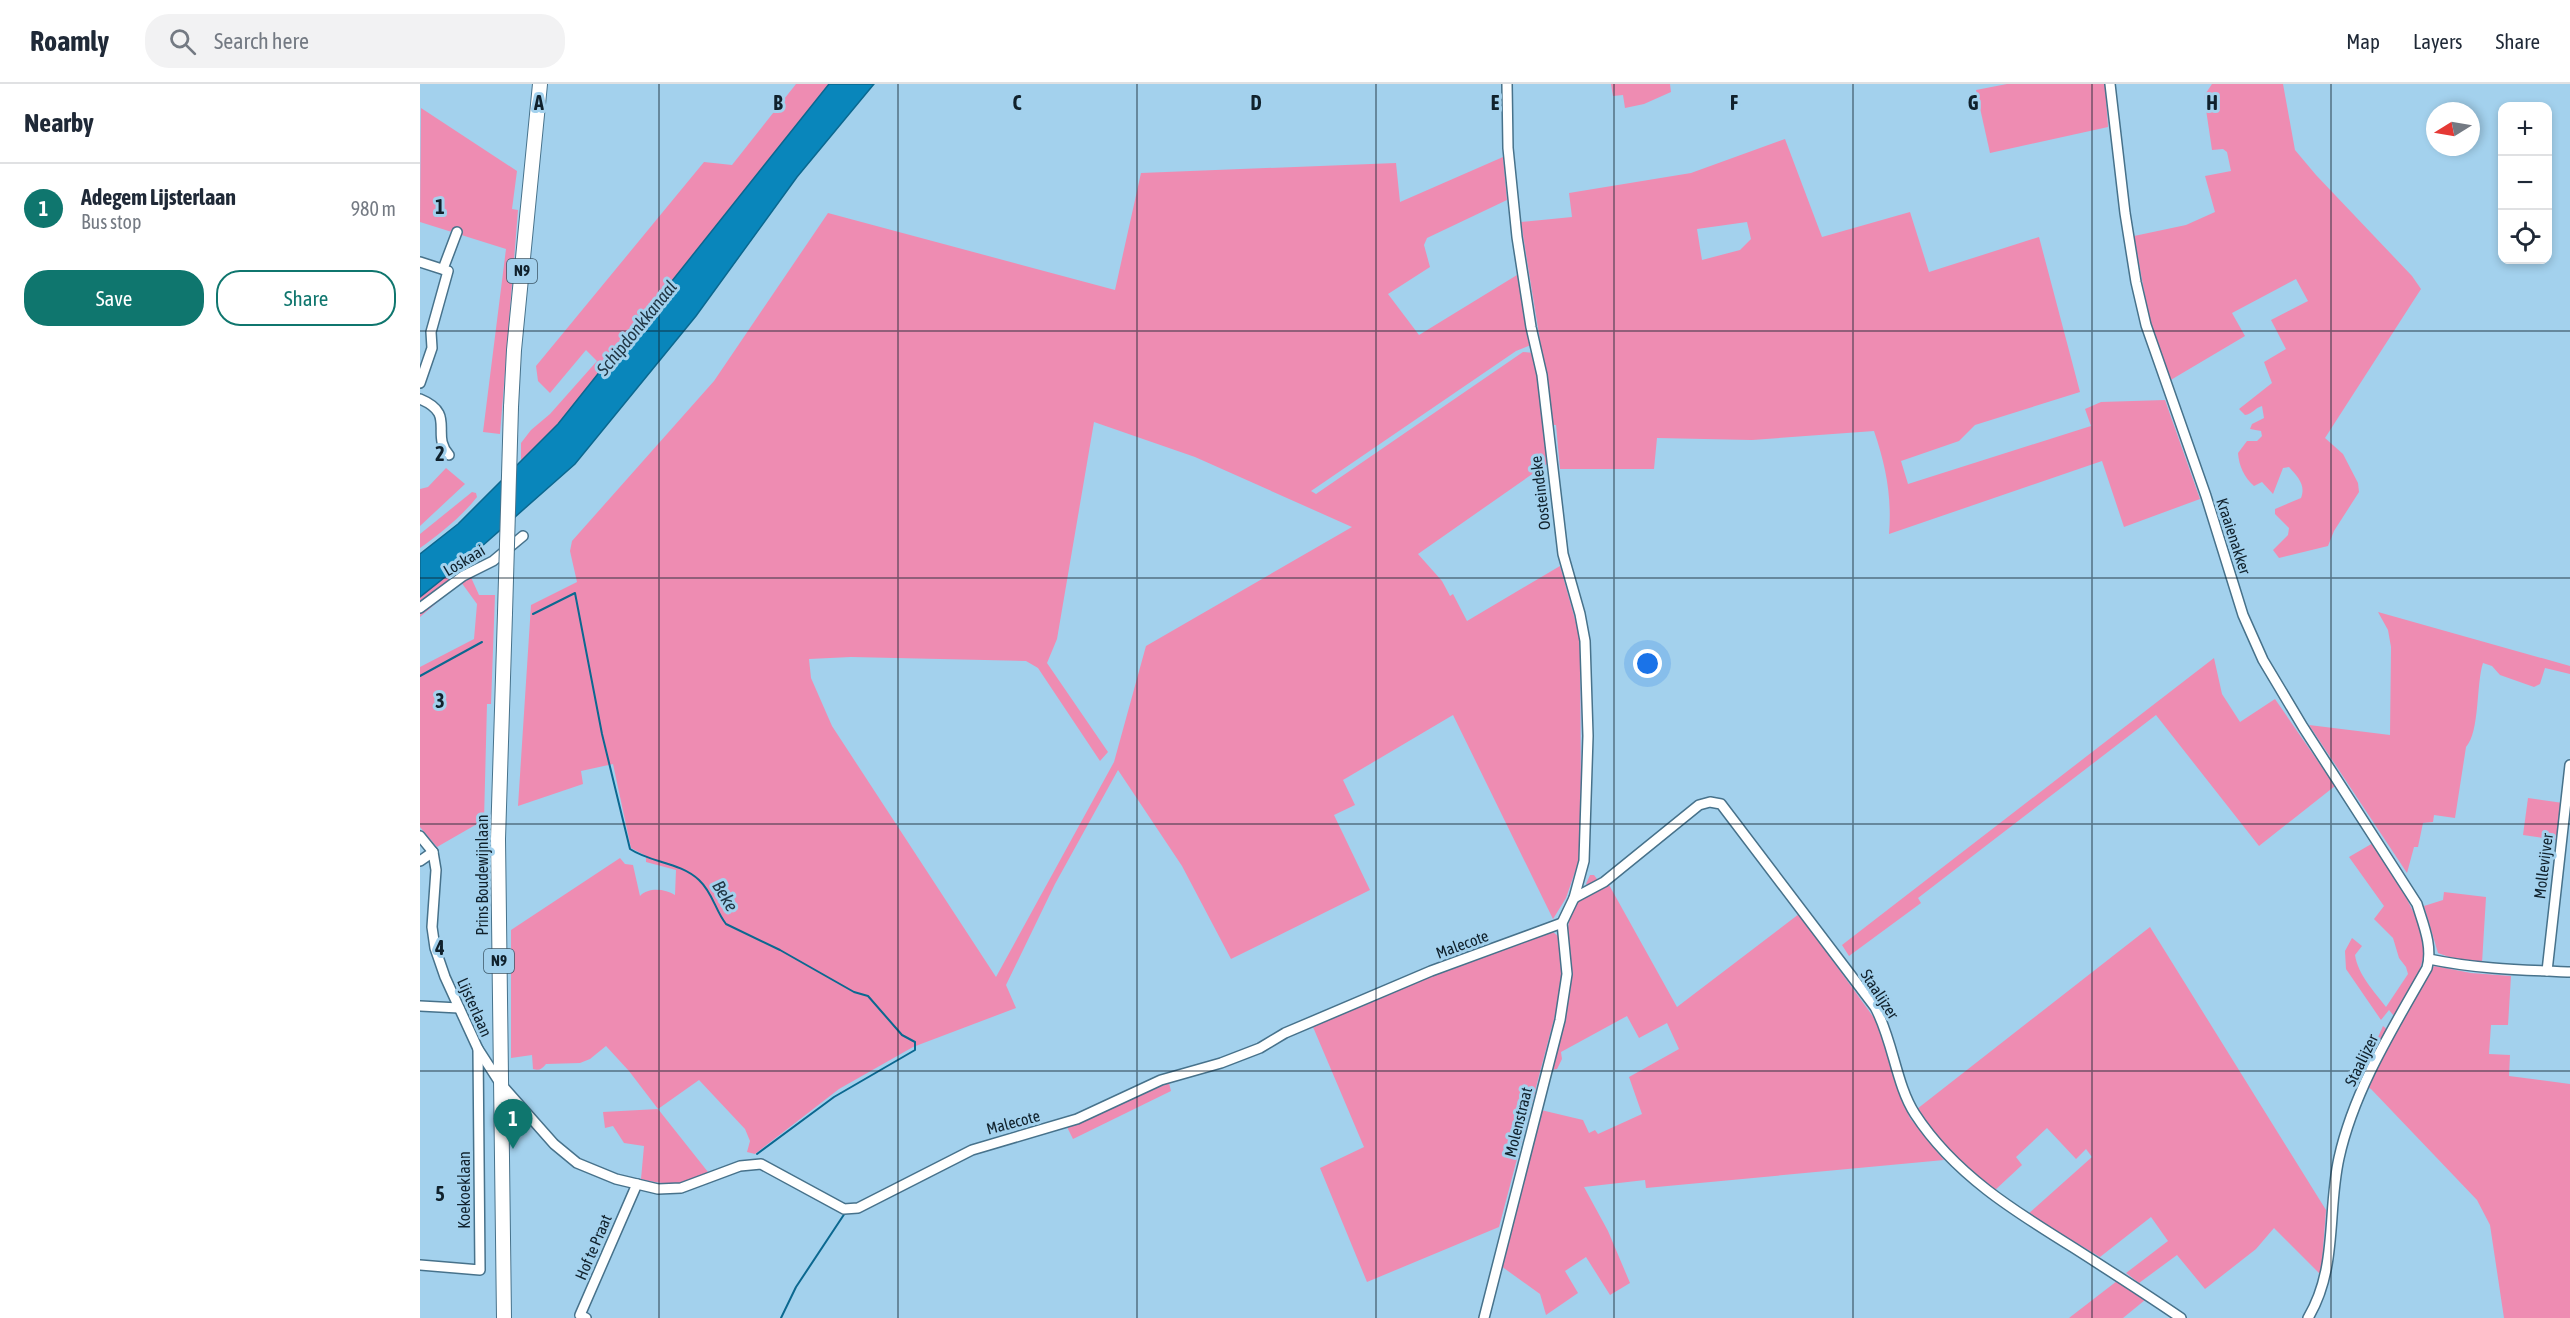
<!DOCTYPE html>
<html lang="en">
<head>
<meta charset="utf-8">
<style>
  body { margin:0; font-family:"Asap Condensed",sans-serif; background:#f2f2f3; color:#1f2937 }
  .controls { position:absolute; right:18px; top:18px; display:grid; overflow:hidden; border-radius:12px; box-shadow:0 3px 9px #0003 }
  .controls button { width:54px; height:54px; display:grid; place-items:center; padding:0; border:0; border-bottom:2px solid #e0e1e3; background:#fff; color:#1f2937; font:30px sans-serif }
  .compass { position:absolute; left:2006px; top:18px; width:54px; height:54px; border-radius:50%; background:#fff; box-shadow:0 3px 9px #0003; rotate:259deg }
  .you { position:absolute; left:1228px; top:580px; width:21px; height:21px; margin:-15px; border:4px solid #fff; border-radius:50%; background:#1a73e8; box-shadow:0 0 0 9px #1a73e833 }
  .badge { display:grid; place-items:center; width:39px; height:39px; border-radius:50%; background:#0f766e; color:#fff; font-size:20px; font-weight:700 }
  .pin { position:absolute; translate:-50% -50px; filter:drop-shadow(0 2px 3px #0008) }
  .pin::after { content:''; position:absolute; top:32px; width:21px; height:18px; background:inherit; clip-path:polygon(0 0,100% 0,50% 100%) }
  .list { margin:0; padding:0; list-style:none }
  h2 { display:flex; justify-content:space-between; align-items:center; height:78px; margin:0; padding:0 24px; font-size:26px }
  h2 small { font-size:20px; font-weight:400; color:#747a83 }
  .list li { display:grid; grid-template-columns:39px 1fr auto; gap:18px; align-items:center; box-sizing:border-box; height:90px; padding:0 24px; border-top:2px solid #e0e1e3 }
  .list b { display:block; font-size:22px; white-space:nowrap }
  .list p { margin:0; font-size:20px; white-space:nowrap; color:#747a83 }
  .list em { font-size:20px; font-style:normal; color:#747a83 }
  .actions { display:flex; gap:12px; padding:18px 24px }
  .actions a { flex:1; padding:14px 0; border:2px solid #0f766e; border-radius:24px; text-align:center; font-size:21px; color:#0f766e }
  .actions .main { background:#0f766e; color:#fff }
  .icon { flex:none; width:33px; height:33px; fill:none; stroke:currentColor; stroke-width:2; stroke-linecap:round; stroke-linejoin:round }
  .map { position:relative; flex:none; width:2150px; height:1234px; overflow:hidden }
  header { display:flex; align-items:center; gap:36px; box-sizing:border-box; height:84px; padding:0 30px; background:#fff; border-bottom:2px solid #e0e1e3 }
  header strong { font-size:28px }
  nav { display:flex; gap:33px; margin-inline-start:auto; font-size:21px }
  .search { width:420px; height:54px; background:#f2f2f3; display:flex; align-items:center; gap:15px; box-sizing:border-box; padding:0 21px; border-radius:24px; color:#747a83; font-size:22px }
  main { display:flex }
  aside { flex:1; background:#fff }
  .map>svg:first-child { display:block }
</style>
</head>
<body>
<header>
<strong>Roamly</strong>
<div class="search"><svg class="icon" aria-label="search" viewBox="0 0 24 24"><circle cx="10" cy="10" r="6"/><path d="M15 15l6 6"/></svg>Search here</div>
<nav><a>Map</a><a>Layers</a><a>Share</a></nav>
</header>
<main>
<aside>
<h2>Nearby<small></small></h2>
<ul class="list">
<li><span class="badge">1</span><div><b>Adegem Lijsterlaan</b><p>Bus stop</p></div><em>980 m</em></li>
</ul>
<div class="actions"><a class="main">Save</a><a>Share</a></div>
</aside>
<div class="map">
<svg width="2150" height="1234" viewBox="0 0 2150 1234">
  <rect width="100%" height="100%" fill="#a3d1ed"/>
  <!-- green -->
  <g fill="#ee8cb2" fill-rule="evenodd">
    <path d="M 376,0 L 409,0 L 138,340 L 101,380 L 101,359 L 111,346 L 130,330 L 177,277 L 166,266 L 130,309 L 118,297 L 116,282 L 284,78 L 312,81 Z"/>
    <path d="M 1191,0 L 1250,0 L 1251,8 L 1224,20 L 1205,24 L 1203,11 L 1193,12 Z"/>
    <path d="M 1587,0 L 1685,0 L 1688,43 L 1570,69 L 1556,6 Z"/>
    <path d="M 1792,0 L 1863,0 L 1875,66 L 1896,91 L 1992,192 L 2001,205 L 1905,354 L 1923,370 L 1938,399 L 1939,408 L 1914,447 L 1908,462 L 1859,474 L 1853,466 L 1868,451 L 1869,444 L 1855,430 L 1855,425 L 1881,414 C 1886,401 1878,393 1869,383 L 1863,384 L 1853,410 L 1842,398 L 1834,402 C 1824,393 1819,382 1818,369 L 1827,357 L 1837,357 L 1842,352 L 1841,347 L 1830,345 L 1832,340 L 1844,334 L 1842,322 C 1835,324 1832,330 1825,331 L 1819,325 L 1852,299 L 1844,278 L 1866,265 L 1851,236 L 1888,217 L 1876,195 L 1812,229 L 1825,252 L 1749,297 L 1729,234 L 1714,152 L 1766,141 L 1795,128 L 1785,92 L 1811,87 L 1807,68 L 1803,65 L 1792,66 L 1784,12 Z"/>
    <path d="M 1,24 L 97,87 L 92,125 L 98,126 L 80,350 L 63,348 L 86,165 L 0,138 Z"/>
    <path d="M 1365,55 L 1402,153 L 1490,128 L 1509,188 L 1619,153 L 1660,308 L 1555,341 L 1539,357 L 1481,377 L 1488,400 L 1671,342 L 1665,325 L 1681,318 L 1745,316 L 1780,415 L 1704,443 L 1682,377 L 1469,450 C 1472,413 1466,382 1454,347 L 1332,356 L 1237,354 L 1234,385 L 1140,385 L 1136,341 L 1132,341 C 1124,273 1111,205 1101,138 L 1152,133 L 1149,109 L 1271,89 ZM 1327,138 L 1331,155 L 1320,166 L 1282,176 L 1277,145 Z"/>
    <path d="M 1083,73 L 1087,116 L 1007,154 L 1004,161 L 1010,183 L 968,210 L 999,251 L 1097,191 L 1111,261 L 1096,267 L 891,407 L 896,410 L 1103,268 L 1114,269 L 1120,292 L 1128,379 L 998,470 L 1022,497 L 1030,512 L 1033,510 L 1047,537 L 1140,482 L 1160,553 L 1161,721 L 1159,776 L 1146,814 L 1133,835 L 1033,631 L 923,696 L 935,721 L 914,731 L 950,806 L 811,875 L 762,782 L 698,686 L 635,800 L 586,901 L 596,924 L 493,963 L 419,1005 L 335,1070 L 327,1068 L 330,1057 L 325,1045 L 279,996 L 238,1025 L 288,1088 C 268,1103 244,1101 221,1095 L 224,1062 L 204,1059 L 193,1042 L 185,1044 L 183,1028 L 238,1025 L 209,987 L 186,962 L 170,975 L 160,979 L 126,980 C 122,985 119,987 113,985 L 112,971 L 91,974 L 91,846 L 200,774 L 205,780 L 213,781 L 220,812 C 229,803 245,805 255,811 L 256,786 L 226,778 L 226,772 L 211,764 L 193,680 L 161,687 L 163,700 L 98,722 L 111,521 L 157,498 L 150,467 L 152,457 L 294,297 L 408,129 L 695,206 L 721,89 L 976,79 L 980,118 ZM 674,338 L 775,373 L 932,443 L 726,562 L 694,678 L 576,893 L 412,642 L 391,594 L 389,575 L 431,573 L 606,577 L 618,584 L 680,677 L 688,668 L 627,579 L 637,555 Z"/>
    <path d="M 26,384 L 45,400 L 0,442 L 0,405 L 8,403 Z"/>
    <path d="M 52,408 L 56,409 L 57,413 C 41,433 21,449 0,464 L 0,450 Z"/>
    <path d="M 44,478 L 59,511 L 75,511 L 71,620 L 67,620 L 64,736 L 17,763 L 0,743 L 0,583 L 54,555 L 57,520 L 41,498 L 0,533 L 0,513 Z"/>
    <path d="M 1958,528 L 2150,582 L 2150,590 L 2125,584 L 2120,600 L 2114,603 L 2080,591 L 2072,582 L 2063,579 C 2056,600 2060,648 2046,663 L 2035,734 L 2014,731 L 2013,738 L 2003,739 L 1998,763 L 1994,763 L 1987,789 L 1889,641 L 1970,651 L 1971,563 L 1968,546 Z"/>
    <path d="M 1794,574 L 1802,610 L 1820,638 L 1855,615 L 1915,702 L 1839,762 L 1736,631 L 1498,814 L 1501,819 L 1429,872 L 1422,861 Z"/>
    <path d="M 2108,714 L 2143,719 L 2138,756 L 2103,751 Z"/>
    <path d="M 1953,759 C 1971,789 2011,842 2002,878 C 1998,896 1983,915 1974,932 L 1969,926 L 1961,936 L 1926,885 L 1925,867 L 1932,854 L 1942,862 L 1935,871 C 1938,891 1954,907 1966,923 L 1988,890 L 1986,883 L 1979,874 L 1973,854 L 1954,835 L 1964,822 L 1929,773 Z"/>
    <path d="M 1170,791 L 1174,791 L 1183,803 L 1188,799 L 1257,923 L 1379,830 L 1457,938 L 1479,1008 L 1490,1034 L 1524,1076 L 1226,1104 L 1225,1096 L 1164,1103 L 1188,1147 L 1210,1199 L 1190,1211 L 1166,1173 L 1145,1187 L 1158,1209 L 1126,1231 L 1120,1210 L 1081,1182 L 1121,1026 L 1163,1036 L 1169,1049 L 1175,1046 L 1178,1050 L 1222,1030 L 1209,993 L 1259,965 L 1247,939 L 1219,954 L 1207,932 L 1141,968 L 1142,975 L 1137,985 L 1131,986 L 1151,903 L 1148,844 L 1150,831 L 1158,817 L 1171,807 L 1166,800 Z"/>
    <path d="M 2024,808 L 2066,813 L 2062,879 L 2029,873 L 2018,869 L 2004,822 L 2023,816 Z"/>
    <path d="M 1730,843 L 1906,1126 L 1901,1191 L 1854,1144 L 1836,1165 L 1785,1205 L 1757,1171 L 1719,1199 L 1706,1189 L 1748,1157 L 1731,1133 L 1680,1173 L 1608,1130 L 1672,1073 L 1666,1065 L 1656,1075 L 1627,1044 L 1596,1073 L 1602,1081 L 1574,1107 C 1543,1086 1519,1055 1497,1025 Z"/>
    <path d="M 1133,848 L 1138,852 L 1142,888 L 1138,920 L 1079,1143 L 947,1198 L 900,1084 L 944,1063 L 893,943 L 1010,892 Z"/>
    <path d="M 2015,882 L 2051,889 L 2091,892 L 2088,941 L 2071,941 L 2069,970 L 2090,971 L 2089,992 L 2150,1000 L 2150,1234 L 2084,1234 L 2070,1141 L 2057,1116 L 1951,1005 L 1938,998 L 1963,942 L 1973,950 L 2011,884 Z"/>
    <path d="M 749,999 L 751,1007 L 653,1055 L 647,1043 Z"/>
    <path d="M 1697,1197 L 1725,1216 L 1703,1234 L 1649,1234 Z"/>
  </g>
  <!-- water -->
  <path fill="#0986bb" stroke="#0b6890" stroke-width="1.5" d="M 409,0 L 454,0 L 377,93 L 276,232 L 155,380 L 44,478 L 0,513 L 0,470 L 38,440 L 138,340 Z"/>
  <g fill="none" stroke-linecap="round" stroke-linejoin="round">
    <!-- stream -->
    <g stroke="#0b6890" stroke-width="2">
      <path d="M 113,530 L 155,509 L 182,650 L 210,765 C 231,779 260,778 279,796 C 293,809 295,826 306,840 L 360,866 L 434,908 L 448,912 L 482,951 L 495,958 L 495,966 L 414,1013 L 337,1070"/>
      <path d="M 0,592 L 62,558"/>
      <path d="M 361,1234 L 376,1203 L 425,1129"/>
    </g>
    <defs>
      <g id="minor">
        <path d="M 1690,0 L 1705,129 L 1716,198 L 1726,241 L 1786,412 L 1823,531 L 1843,576 L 1883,643 L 1997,820 C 2003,840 2013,862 2007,884 C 1973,944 1934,1006 1919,1074 C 1907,1128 1918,1184 1888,1234"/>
        <path d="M 0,178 L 28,187 L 11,248 L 12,264 L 0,299"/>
        <path d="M 23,185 L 37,148"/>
        <path d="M 0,315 C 37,330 10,350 29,371"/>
        <path d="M 0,524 L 43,492 L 73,477 L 103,452"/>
        <path d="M 0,752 L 13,768 L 16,786 L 12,843 L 15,864 L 25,893 L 58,965 L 80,999 L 134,1060 L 157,1079 L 196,1095 L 238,1105 L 261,1104 L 320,1082 L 341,1080 L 424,1125 L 438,1124 L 552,1066 L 657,1035 L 741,996 L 801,979 L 840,964 L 865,949 L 1011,887 L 1142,839"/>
        <path d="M 0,777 L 13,768"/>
        <path d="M 1154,814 L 1184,798 L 1279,721 L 1290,718 L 1301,720 L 1455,923 C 1473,956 1476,1001 1495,1030 C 1534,1090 1594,1127 1654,1164 C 1690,1187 1726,1210 1761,1234"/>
        <path d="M 2009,875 C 2056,885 2102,886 2150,888"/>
        <path d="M 2127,887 L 2150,681"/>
        <path d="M 0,922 L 39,924"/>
        <path d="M 0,1181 L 60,1186 L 58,965"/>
        <path d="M 166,1234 L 160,1231 L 217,1100"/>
        <path d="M 1064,1234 L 1140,936 L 1147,890 L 1142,839 L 1154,814 L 1164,777 L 1168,652 L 1165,557 L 1160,530 L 1143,470 L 1122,291 L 1111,243 L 1097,153 L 1088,64 L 1087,0"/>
      </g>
      <g id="primary">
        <path d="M 91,323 L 94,266 L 120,0"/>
        <path d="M 84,1234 L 78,755 L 85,529"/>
      </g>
    </defs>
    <!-- minor casing -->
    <use href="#minor" stroke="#47728b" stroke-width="12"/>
    <!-- primary casing -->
    <use href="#primary" stroke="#47728b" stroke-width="16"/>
    <!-- minor -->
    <use href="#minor" stroke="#fff" stroke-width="9"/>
    <!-- primary -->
    <use href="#primary" stroke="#fff" stroke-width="14"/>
    <defs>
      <path id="primary-bridge" d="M 85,529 L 91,323"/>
    </defs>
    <!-- primary-bridge casing -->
    <use href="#primary-bridge" stroke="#47728b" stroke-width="16" stroke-linecap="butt"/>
    <!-- primary-bridge -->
    <use href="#primary-bridge" stroke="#fff" stroke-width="14"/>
  </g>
  <!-- grid -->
  <path fill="none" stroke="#10212c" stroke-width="1.5" stroke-opacity="0.55" d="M 239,0 L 239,1234M 478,0 L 478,1234M 717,0 L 717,1234M 956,0 L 956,1234M 1194,0 L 1194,1234M 1433,0 L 1433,1234M 1672,0 L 1672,1234M 1911,0 L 1911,1234M 0,247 L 2150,247M 0,494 L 2150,494M 0,740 L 2150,740M 0,987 L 2150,987"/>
  <g text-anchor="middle" stroke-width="6" stroke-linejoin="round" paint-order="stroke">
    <!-- shield labels -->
    <g fill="#a3d1ed" stroke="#3c5666" stroke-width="1.5">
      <rect x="87" y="175" width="30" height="24" rx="4.5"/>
      <rect x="64" y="865" width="30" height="24" rx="4.5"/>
    </g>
    <g font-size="15" font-weight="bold" fill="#10212c">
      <text x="102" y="192">N9</text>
      <text x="79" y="882">N9</text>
    </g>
    <!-- street labels -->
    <g font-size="16" fill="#10212c" stroke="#a3d1ed">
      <text transform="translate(1120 409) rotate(-97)" y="6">Oosteindeke</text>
      <text transform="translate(1814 452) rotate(72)" y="6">Kraaienakker</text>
      <text transform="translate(44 476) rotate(-31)" y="6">Loskaai</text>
      <text transform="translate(2123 782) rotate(-83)" y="6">Mollevijver</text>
      <text transform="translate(62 791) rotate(-90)" y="6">Prins Boudewijnlaan</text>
      <text transform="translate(1042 860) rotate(-20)" y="6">Malecote</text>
      <text transform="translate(1460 910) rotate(57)" y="6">Staalijzer</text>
      <text transform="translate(55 923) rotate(66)" y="6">Lijsterlaan</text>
      <text transform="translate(1941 976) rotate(-64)" y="6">Staalijzer</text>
      <text transform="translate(593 1038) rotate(-15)" y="6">Malecote</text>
      <text transform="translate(1098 1038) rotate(-76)" y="6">Molenstraat</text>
      <text transform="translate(44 1106) rotate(-90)" y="6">Koekoeklaan</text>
      <text transform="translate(173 1163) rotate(-67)" y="6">Hof te Praat</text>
    </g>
    <!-- water labels -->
    <g font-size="18" font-style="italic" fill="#213745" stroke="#a3d1ed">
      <text transform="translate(217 244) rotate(-51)" y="6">Schipdonkkanaal</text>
      <text transform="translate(305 812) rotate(59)" y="6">Beke</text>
    </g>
  </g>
  <g font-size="20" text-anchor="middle" font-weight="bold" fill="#10212c" stroke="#a3d1ed" stroke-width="6" stroke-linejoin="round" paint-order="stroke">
    <text x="119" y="26">A</text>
    <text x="358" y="26">B</text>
    <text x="597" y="26">C</text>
    <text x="836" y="26">D</text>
    <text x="1075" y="26">E</text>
    <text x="1314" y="26">F</text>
    <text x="1553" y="26">G</text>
    <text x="1792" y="26">H</text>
    <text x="20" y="130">1</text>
    <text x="20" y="377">2</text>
    <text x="20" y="624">3</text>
    <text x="20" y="871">4</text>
    <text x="20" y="1117">5</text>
  </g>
</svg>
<div class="controls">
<button>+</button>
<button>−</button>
<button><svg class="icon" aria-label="locate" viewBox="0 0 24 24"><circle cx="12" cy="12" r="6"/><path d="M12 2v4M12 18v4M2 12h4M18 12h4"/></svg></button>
</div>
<svg class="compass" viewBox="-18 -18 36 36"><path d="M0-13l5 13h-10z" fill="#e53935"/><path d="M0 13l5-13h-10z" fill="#747a83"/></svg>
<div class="you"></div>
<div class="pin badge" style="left:93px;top:1065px">1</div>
</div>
</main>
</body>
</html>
